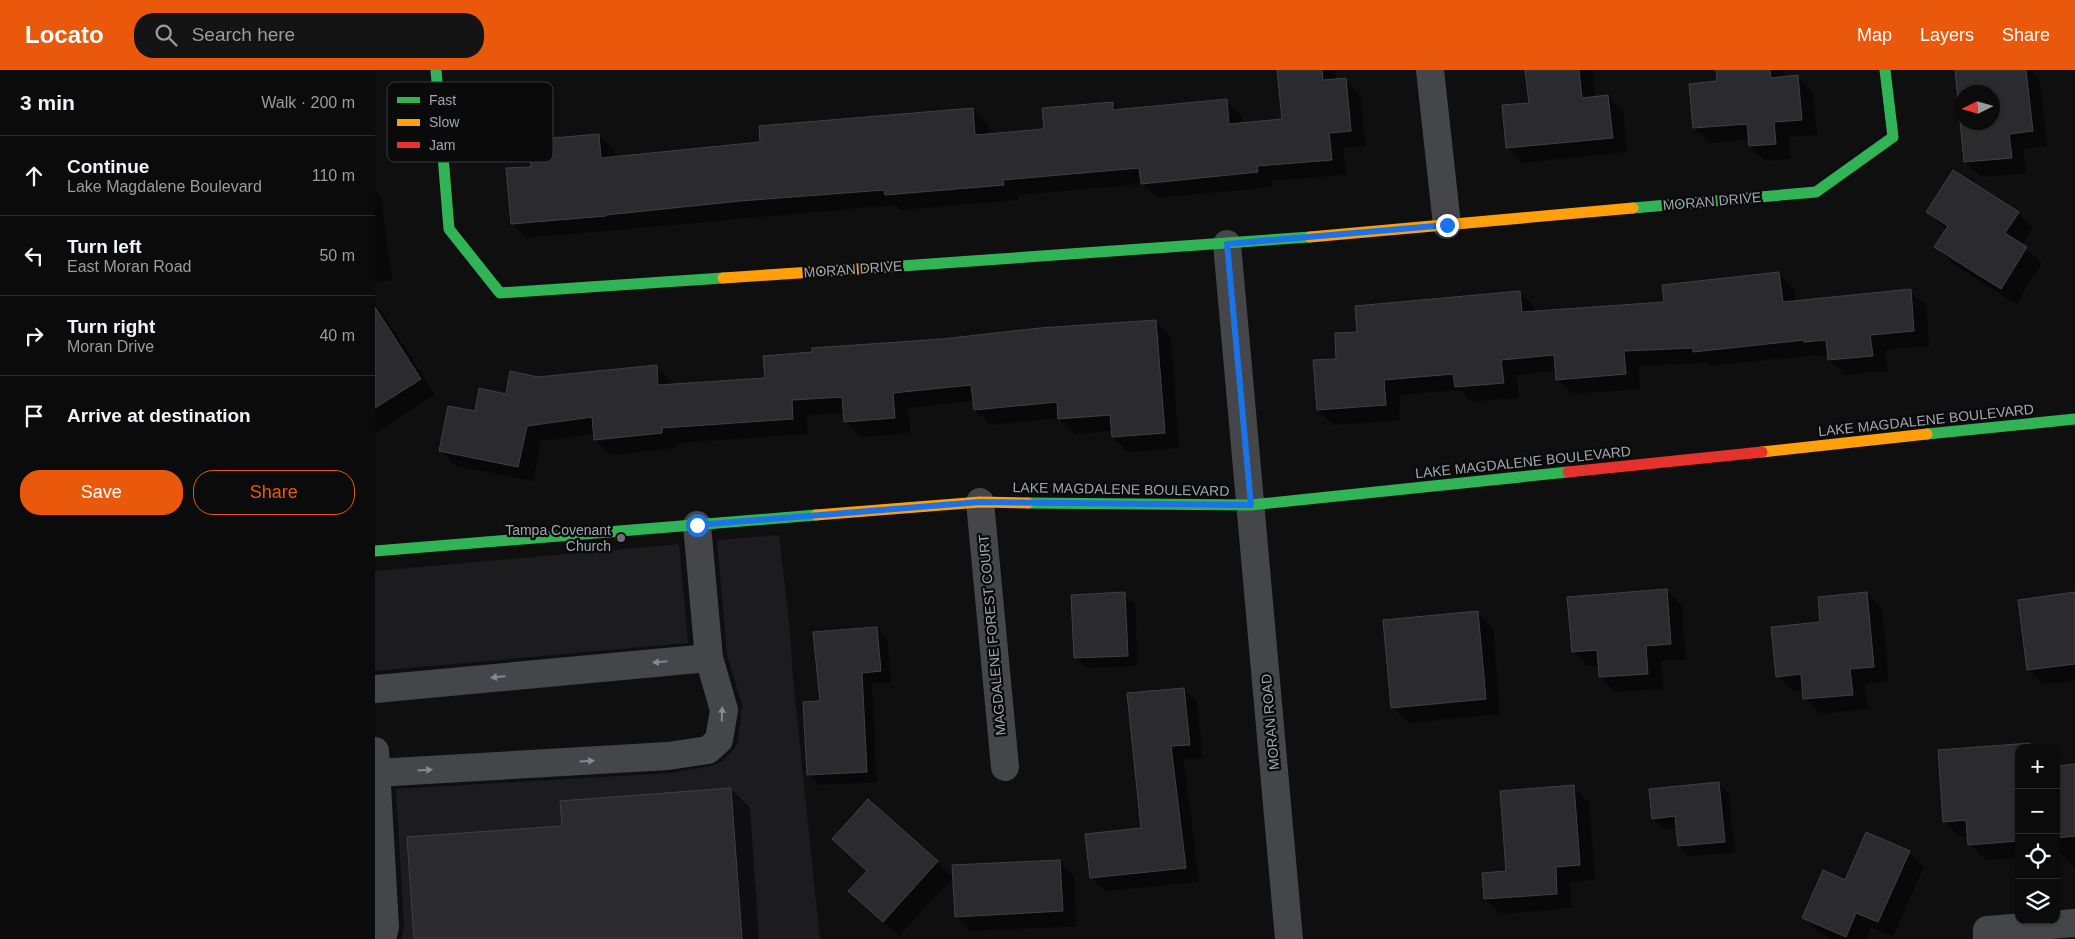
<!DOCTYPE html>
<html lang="en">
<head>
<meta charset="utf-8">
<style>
  body { margin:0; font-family:Arial,sans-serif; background:#141415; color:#f1f3f6 }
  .controls { position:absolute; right:15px; bottom:15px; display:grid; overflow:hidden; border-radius:10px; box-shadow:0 1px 4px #0004 }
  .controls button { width:45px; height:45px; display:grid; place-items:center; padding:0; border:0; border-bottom:1px solid #2b2b2d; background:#0b0b0c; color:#f1f3f6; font:25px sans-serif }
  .compass { position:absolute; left:1580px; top:15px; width:45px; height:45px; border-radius:50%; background:#0b0b0c; box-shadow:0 1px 4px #0004; rotate:265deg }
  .stop { position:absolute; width:15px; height:15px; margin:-11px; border:4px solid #1a73e8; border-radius:50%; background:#fff }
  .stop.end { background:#1a73e8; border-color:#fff; box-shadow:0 1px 5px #0008 }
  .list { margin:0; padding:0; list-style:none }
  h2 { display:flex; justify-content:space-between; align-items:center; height:65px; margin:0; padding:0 20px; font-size:21px }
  h2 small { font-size:16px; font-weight:400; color:#9a9b9d }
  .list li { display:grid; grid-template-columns:32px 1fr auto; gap:15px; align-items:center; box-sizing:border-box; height:80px; padding:0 20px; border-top:1px solid #2b2b2d }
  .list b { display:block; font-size:19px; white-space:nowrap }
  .list p { margin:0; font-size:16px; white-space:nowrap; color:#9a9b9d }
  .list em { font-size:16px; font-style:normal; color:#9a9b9d }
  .actions { display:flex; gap:10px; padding:15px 20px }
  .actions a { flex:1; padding:11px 0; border:1px solid #ea580c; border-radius:20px; text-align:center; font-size:18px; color:#ea580c }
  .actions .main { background:#ea580c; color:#fff }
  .icon { flex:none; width:28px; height:28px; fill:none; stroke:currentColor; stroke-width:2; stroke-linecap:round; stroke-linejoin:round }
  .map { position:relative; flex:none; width:1700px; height:869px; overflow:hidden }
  header { display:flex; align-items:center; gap:30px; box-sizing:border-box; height:70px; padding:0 25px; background:#ea580c; color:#fff }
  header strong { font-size:24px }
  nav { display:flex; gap:28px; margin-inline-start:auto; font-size:18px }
  .search { width:350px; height:45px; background:#141415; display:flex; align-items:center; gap:12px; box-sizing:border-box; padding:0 18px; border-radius:20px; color:#9a9b9d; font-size:19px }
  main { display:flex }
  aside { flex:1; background:#0b0b0c }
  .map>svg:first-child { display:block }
</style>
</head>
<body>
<header>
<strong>Locato</strong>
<div class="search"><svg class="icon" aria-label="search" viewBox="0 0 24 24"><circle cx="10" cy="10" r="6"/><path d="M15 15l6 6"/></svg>Search here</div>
<nav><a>Map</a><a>Layers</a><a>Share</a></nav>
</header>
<main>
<aside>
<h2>3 min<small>Walk · 200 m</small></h2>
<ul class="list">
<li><svg class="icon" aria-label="ahead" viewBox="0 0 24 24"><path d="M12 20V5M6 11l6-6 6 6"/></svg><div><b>Continue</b><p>Lake Magdalene Boulevard</p></div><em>110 m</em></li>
<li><svg class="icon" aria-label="left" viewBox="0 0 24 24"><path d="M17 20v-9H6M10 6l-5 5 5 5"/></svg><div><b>Turn left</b><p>East Moran Road</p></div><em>50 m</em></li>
<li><svg class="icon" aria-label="right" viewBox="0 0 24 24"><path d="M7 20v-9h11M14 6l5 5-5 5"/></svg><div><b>Turn right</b><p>Moran Drive</p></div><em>40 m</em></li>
<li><svg class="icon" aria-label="arrive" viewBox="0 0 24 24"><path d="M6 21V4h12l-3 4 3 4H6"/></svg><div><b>Arrive at destination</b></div></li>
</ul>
<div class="actions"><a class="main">Save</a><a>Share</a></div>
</aside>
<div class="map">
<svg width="1700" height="869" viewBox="0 0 1700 869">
  <rect width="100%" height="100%" fill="#0f0f10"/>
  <!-- built -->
  <g fill="#1c1c1e">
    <path d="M 404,465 L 415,561 L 418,608 L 445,869 L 26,869 L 29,856 L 21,719 L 296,703 L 336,696 L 346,692 L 357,682 L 363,672 L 367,635 L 352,585 L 342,470 Z"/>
    <path d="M 304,474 L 313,573 L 0,601 L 0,501 Z"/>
  </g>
  <!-- shadow -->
  <g fill="#0007" fill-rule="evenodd">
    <path d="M 903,0 L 960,0 L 961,10 L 970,9 L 985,25 L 991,76 L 968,78 L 972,105 L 897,111 L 897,117 L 782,128 L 767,114 L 643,125 L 644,130 L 526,140 L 521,135 L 152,168 L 137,153 L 157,98 L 224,65 L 239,81 L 240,88 L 386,73 L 598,39 L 613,55 L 614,65 L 670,60 L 737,33 L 745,41 L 852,31 L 867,46 L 868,54 L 908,50 Z"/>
    <path d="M 1152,0 L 1217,0 L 1220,27 L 1233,26 L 1248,41 L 1252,82 L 1148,93 L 1133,78 L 1155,34 Z"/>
    <path d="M 1342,0 L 1409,0 L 1409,8 L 1423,7 L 1438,22 L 1442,65 L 1414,67 L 1415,89 L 1390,91 L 1375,76 L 1374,70 L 1334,73 L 1319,58 L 1343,13 Z"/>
    <path d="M 1581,0 L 1657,0 L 1665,10 L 1672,76 L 1648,79 L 1652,103 L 1606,107 L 1590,91 ZM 1588,22 L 1618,22 L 1618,52 L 1588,52 Z"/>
    <path d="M 0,121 L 6,127 L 17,210 L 0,212 Z"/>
    <path d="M 1553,142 L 1643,143 L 1658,158 L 1647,175 L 1667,193 L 1641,234 L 1576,192 L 1561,177 L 1572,160 Z"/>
    <path d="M 1404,204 L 1419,219 L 1421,232 L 1535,221 L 1551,236 L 1554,276 L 1510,280 L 1513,301 L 1469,305 L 1454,290 L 1454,286 L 1445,287 L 1443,285 L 1335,296 L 1331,293 L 1264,296 L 1265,319 L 1197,324 L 1182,309 L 1181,301 L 1141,305 L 1144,328 L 1096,332 L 1084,320 L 1024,325 L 1025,350 L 959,355 L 943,340 L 963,290 L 984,263 L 1145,222 L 1160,238 L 1160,243 L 1290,233 Z"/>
    <path d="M 0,234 L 7,242 L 60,325 L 0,363 Z"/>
    <path d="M 781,252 L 796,267 L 804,378 L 753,382 L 738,367 L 738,361 L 699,364 L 684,348 L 615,355 L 600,340 L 599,331 L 533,338 L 535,363 L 485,367 L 470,351 L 469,343 L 432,345 L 433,364 L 301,373 L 302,378 L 235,385 L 220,369 L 220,364 L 166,371 L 158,411 L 81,396 L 66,380 L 101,343 L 163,308 L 281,296 L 296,311 L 297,315 L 391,309 L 567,270 Z"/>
    <path d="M 1291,520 L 1307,536 L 1311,589 L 1286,591 L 1288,619 L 1240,622 L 1225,607 L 1224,596 L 1213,596 L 1198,581 Z"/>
    <path d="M 1492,523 L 1507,539 L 1514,611 L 1490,614 L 1493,639 L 1445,644 L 1430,628 L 1429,620 L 1418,621 L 1403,606 L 1447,553 Z"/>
    <path d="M 749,524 L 760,534 L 763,596 L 711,598 L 701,588 Z"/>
    <path d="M 1700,524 L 1700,611 L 1668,614 L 1653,599 Z"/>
    <path d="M 1103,543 L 1118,558 L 1125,644 L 1033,653 L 1018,637 Z"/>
    <path d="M 502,558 L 512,568 L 516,612 L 497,613 L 502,712 L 444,715 L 433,704 L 446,632 Z"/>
    <path d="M 809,619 L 822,633 L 828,688 L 809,690 L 824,812 L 730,821 L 716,808 L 767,759 Z"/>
    <path d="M 1654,674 L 1658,678 L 1644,678 L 1644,787 L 1610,790 L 1594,774 L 1594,766 L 1585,767 L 1569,752 L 1564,681 Z"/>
    <path d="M 1700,695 L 1700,798 L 1686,784 L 1681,784 L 1681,697 Z"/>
    <path d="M 1344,714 L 1354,724 L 1360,782 L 1315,786 L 1304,776 L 1302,757 L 1288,759 L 1278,749 Z"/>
    <path d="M 1199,717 L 1214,732 L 1220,810 L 1195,812 L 1197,838 L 1125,844 L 1110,829 Z"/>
    <path d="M 356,719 L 375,738 L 384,869 L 41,869 L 188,757 Z"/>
    <path d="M 494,730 L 578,807 L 524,866 L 490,836 L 493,801 Z"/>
    <path d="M 1534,782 L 1549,797 L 1518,867 L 1496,857 L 1491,869 L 1458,869 L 1444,863 L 1429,847 Z"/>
    <path d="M 684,791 L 699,806 L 702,856 L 596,861 L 581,846 Z"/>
  </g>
  <!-- building -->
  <g fill="#2b2b2d" stroke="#3f4043" fill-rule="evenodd">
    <path d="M 902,0 L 947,0 L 948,10 L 971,8 L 976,61 L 954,63 L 957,90 L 882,96 L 883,102 L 766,114 L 764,98 L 628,110 L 629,115 L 510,125 L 509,120 L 365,131 L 231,145 L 231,146 L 136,154 L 131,98 L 156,97 L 154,70 L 224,64 L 226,88 L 385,72 L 384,56 L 598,38 L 600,65 L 669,59 L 667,38 L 738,32 L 738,40 L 852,29 L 854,54 L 907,49 Z"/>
    <path d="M 1150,0 L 1204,0 L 1207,28 L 1233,25 L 1238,68 L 1131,78 L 1127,35 L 1154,33 Z"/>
    <path d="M 1341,0 L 1395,0 L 1396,8 L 1423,5 L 1427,50 L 1399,52 L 1401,74 L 1374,76 L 1372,54 L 1318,58 L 1314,14 L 1342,11 Z"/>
    <path d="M 1580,0 L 1651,0 L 1658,61 L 1634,64 L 1637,88 L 1589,92 ZM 1588,22 L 1618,22 L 1618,52 L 1588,52 Z"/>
    <path d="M 1578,100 L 1644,142 L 1630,163 L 1652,177 L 1626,219 L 1559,177 L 1573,156 L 1551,142 Z"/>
    <path d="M 1404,202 L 1408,232 L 1536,219 L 1539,261 L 1495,265 L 1498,286 L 1453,290 L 1451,270 L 1429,272 L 1429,270 L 1318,282 L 1318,278 L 1249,281 L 1251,304 L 1181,310 L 1179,285 L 1126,290 L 1129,313 L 1080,317 L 1078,304 L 1009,310 L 1011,335 L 942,340 L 938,290 L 961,289 L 960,263 L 982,262 L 980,236 L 1145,221 L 1147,242 L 1289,232 L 1287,215 Z"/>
    <path d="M 0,237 L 46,309 L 0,338 Z"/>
    <path d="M 781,250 L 790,363 L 737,367 L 735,345 L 683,349 L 682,332 L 599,340 L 596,315 L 518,323 L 520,348 L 469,352 L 467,327 L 417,330 L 418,349 L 287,358 L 287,363 L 219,370 L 217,347 L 152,356 L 143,397 L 64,381 L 73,336 L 100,341 L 104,318 L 131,324 L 135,301 L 163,307 L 282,295 L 283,315 L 390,308 L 388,286 L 437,282 L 437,278 L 567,269 L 665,258 Z"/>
    <path d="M 1292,519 L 1296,574 L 1271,576 L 1273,604 L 1224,607 L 1222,580 L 1197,582 L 1192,527 Z"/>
    <path d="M 750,522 L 753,586 L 699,588 L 696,525 Z"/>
    <path d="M 1492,522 L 1499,597 L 1475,599 L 1478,625 L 1428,629 L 1426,604 L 1401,607 L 1396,557 L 1445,552 L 1443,527 Z"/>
    <path d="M 1700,522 L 1700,594 L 1652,600 L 1643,530 Z"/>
    <path d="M 1103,541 L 1111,629 L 1016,638 L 1008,550 Z"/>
    <path d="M 502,557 L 506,601 L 487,603 L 492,702 L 432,705 L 428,632 L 445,631 L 438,562 Z"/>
    <path d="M 809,618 L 815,675 L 796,676 L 811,798 L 715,808 L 710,764 L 766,758 L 752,623 Z"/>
    <path d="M 1655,673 L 1655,678 L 1644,678 L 1644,771 L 1593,775 L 1591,750 L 1568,752 L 1563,680 Z"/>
    <path d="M 1700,694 L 1700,766 L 1681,768 L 1681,696 Z"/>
    <path d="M 1344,712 L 1350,772 L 1303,776 L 1300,746 L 1277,749 L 1274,719 Z"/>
    <path d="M 1199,715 L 1205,795 L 1181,797 L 1182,824 L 1109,829 L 1107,803 L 1131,801 L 1125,721 Z"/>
    <path d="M 356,718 L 367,869 L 39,869 L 32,767 L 187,756 L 185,731 Z"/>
    <path d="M 493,729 L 563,791 L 508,852 L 473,821 L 492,801 L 457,769 Z"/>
    <path d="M 1491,762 L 1535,781 L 1503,852 L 1481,843 L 1471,867 L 1427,848 L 1448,800 L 1470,810 Z"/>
    <path d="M 685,790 L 688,841 L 580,847 L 577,795 Z"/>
  </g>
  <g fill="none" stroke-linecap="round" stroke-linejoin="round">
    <!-- street -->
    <g stroke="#454649" stroke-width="28">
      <path d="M 1055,0 L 1072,155"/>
      <path d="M 852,174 L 914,869"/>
      <path d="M 605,432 L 630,697"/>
      <path d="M 0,619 L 334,588"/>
      <path d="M 0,681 L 10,857 L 7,869"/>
      <path d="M 1,703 L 293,686 L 333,680 L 344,670 L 349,640 L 334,588 L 322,455"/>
      <path d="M 1612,869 L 1612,860 L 1700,853"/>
    </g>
    <!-- fast -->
    <g stroke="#30b455" stroke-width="11">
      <path d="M 61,0 L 74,159 L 125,223 L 348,208"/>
      <path d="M 1258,138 L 1441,122 L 1518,67 L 1510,0"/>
      <path d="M 512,197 L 935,167"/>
      <path d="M 1552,364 L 1700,349"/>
      <path d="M 653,433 L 876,435 L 1193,402"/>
      <path d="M 0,481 L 441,445"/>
    </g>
    <!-- slow -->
    <g stroke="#ff9f0a" stroke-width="11">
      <path d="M 935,167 L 1258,138"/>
      <path d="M 348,208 L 512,197"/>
      <path d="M 1387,382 L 1552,364"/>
      <path d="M 441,445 L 605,432 L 653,433"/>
    </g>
    <!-- jam -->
    <path stroke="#e5322d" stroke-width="11" d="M 1193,402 L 1387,382"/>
  </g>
  <!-- one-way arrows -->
  <defs><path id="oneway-solid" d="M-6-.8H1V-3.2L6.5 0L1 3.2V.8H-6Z" transform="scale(1.25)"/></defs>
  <g fill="#858891">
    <use href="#oneway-solid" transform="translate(285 592) rotate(175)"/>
    <use href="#oneway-solid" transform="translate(123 607) rotate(175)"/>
    <use href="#oneway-solid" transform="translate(347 644) rotate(-88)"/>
    <use href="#oneway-solid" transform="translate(212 691) rotate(-3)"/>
    <use href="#oneway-solid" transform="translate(50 700) rotate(-3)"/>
  </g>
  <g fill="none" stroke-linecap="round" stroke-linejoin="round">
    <!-- route -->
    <path stroke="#1a73e8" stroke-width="6" d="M 322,455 L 605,432 L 876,435 L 852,174 L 1072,155"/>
  </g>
  <!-- markers -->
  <circle fill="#6e7078" stroke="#0a0a0b" stroke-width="2" cx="246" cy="468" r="5"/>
  <g text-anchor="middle" stroke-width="4.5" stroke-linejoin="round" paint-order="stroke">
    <!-- street labels -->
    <g font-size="14" fill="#a1a5b0" stroke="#0a0a0b">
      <text transform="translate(1337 131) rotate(-5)" y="5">MORAN DRIVE</text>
      <text transform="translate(478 199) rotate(-4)" y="5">MORAN DRIVE</text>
      <text transform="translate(1551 350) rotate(-6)" y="5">LAKE MAGDALENE BOULEVARD</text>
      <text transform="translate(1148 392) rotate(-6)" y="5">LAKE MAGDALENE BOULEVARD</text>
      <text transform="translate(746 419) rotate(1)" y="5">LAKE MAGDALENE BOULEVARD</text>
      <text transform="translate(617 565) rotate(-95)" y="5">MAGDALENE FOREST COURT</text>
      <text transform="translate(895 652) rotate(-95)" y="5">MORAN ROAD</text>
    </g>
    <!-- poi labels -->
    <g font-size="14" fill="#a1a5b0" stroke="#0a0a0b" text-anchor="end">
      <text x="236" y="465">Tampa Covenant<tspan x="236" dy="16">Church</tspan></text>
    </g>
  </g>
  <!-- legend -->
  <rect x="12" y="12" width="166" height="80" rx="8" fill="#0a0a0b" stroke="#37383d" stroke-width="1"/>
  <rect x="22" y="27" width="23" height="6" fill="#30b455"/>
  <rect x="22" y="49" width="23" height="7" fill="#ff9f0a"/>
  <rect x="22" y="72" width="23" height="6" fill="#e5322d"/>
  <g font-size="14" fill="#a1a5b0">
    <text x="54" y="35">Fast</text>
    <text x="54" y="57">Slow</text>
    <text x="54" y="80">Jam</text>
  </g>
</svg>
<div class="controls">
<button>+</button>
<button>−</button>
<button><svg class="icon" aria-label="locate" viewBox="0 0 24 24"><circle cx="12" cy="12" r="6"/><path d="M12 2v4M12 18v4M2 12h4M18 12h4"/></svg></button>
<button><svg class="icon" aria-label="layers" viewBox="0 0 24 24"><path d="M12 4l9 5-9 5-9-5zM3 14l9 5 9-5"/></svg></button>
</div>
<svg class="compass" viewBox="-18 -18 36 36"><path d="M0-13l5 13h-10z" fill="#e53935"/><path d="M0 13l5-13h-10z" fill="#9a9b9d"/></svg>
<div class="stop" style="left:322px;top:455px"></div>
<div class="stop end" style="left:1072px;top:155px"></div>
</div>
</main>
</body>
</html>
